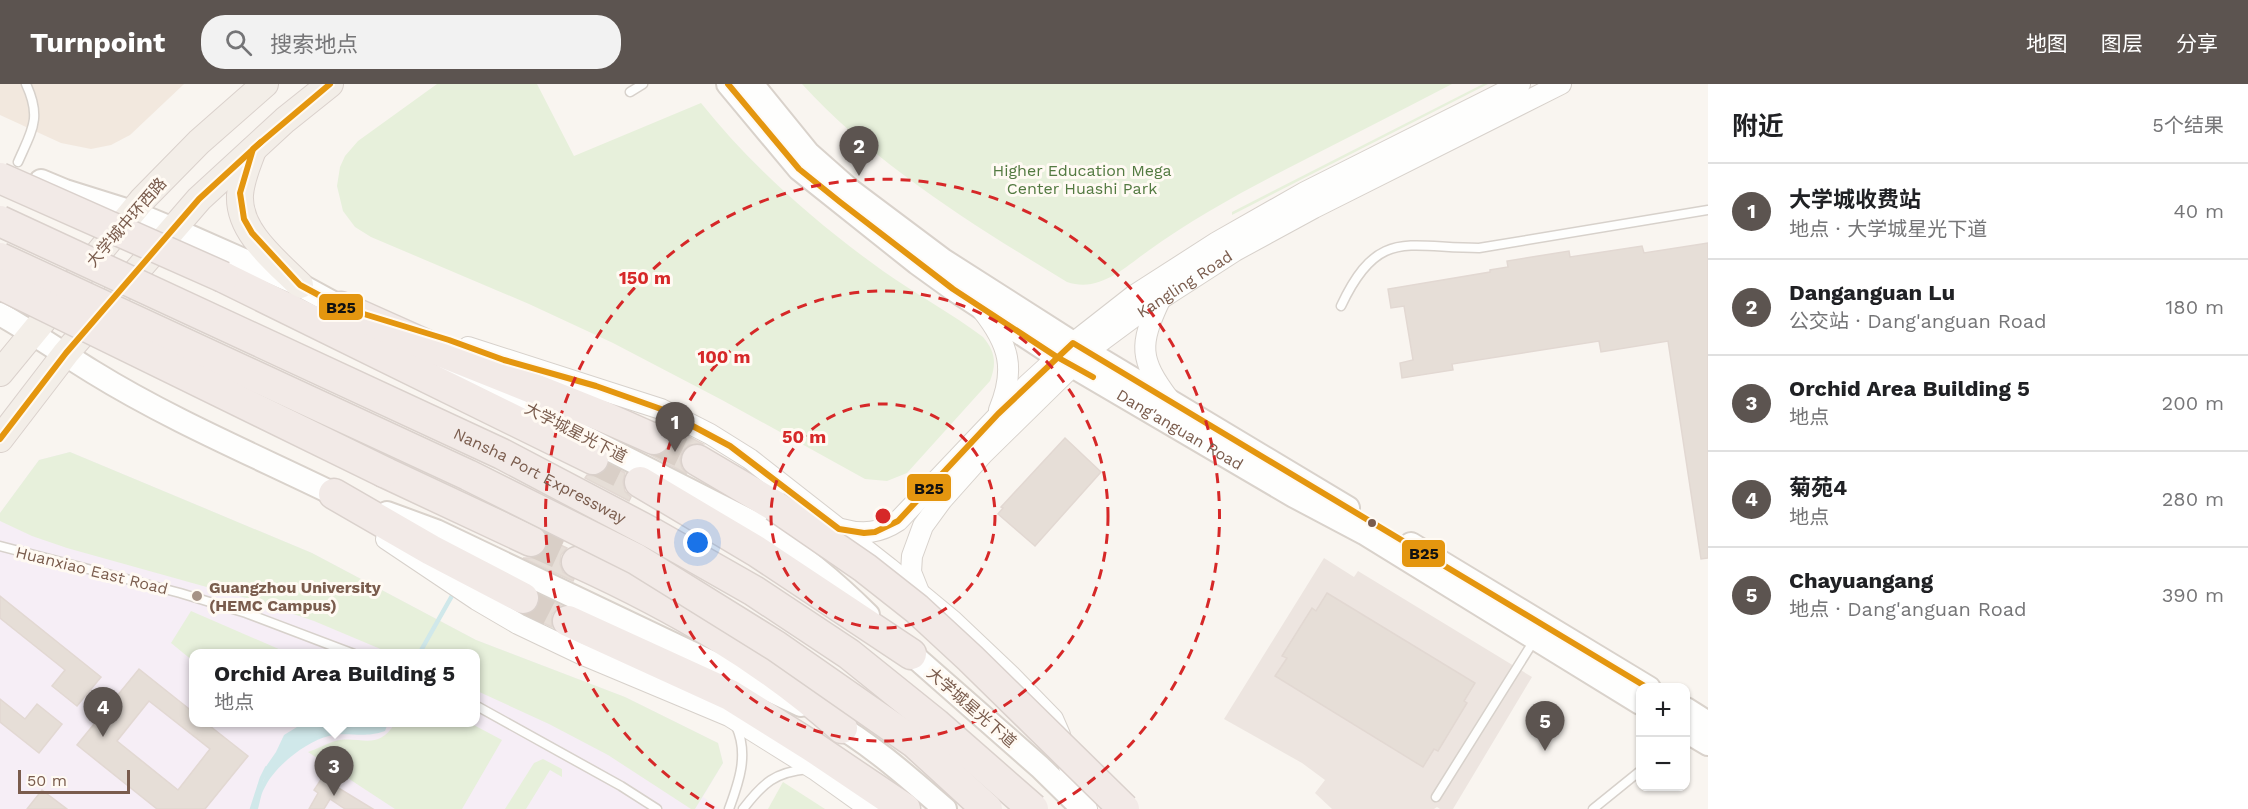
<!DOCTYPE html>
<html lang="zh">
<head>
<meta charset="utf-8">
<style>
  body { margin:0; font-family:"Work Sans","Noto Sans SC",sans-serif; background:#f2f2f2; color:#202124 }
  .controls { position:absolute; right:18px; bottom:18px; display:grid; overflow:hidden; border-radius:12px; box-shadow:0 2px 4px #0004 }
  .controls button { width:54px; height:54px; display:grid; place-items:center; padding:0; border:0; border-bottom:2px solid #e0e0e0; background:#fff; color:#202124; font:30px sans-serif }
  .scale { position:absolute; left:18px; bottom:15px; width:112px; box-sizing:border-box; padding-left:6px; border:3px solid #7a5c4d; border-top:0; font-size:16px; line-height:21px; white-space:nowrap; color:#7a5c4d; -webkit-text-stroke:4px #fffaf3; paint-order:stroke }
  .you { position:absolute; left:698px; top:459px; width:21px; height:21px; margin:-15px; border:4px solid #fff; border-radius:50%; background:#1a73e8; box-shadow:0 0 0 9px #1a73e833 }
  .badge { display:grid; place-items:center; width:39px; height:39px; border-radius:50%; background:#5c5450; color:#fff; font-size:20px; font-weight:700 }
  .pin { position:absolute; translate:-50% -50px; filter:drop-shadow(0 2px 3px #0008) }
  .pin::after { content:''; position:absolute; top:32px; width:21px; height:18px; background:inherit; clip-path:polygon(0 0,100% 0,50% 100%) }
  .popup { position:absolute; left:189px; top:565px; width:291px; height:78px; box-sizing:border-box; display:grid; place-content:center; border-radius:12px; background:#fff; filter:drop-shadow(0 2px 4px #0005); font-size:20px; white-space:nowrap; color:#757577 }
  .popup b { font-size:22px; color:#202124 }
  .popup::after { content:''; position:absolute; left:50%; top:100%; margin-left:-12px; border:12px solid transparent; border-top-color:#fff }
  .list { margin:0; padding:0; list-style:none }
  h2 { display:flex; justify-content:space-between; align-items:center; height:78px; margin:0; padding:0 24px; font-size:26px }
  h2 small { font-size:20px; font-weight:400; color:#757577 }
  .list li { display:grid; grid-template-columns:39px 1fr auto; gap:18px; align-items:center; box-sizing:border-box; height:96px; padding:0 24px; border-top:2px solid #e0e0e0 }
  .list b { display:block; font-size:22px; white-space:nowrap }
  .list p { margin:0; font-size:20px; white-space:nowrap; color:#757577 }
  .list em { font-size:20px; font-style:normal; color:#757577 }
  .icon { flex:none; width:33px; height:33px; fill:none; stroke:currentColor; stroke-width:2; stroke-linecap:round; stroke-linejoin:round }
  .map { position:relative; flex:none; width:1708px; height:725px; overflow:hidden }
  header { display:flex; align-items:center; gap:36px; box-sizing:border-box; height:84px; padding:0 30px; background:#5c5450; color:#fff }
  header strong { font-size:28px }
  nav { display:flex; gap:33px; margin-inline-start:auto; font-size:21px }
  .search { width:420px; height:54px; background:#f2f2f2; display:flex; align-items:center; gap:15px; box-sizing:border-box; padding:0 21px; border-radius:24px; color:#757577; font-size:22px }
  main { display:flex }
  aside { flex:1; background:#fff }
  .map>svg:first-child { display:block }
</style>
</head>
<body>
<header>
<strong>Turnpoint</strong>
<div class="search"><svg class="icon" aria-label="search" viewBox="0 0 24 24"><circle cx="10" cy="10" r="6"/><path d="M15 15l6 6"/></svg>搜索地点</div>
<nav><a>地图</a><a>图层</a><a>分享</a></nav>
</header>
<main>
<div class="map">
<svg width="1708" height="725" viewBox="0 0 1708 725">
  <rect width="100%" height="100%" fill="#f9f5f0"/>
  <!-- residential -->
  <path fill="#f2e8de" d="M 0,0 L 184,0 L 130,51 L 111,61 L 91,65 L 61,59 L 0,31 Z"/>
  <!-- industrial -->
  <path fill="#ede5e0" d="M 1324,474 L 1354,493 L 1358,487 L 1532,593 L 1453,725 L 1440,725 L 1437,723 L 1434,725 L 1332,725 L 1315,709 L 1325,696 L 1302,679 L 1224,635 Z"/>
  <!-- education -->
  <path fill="#f6eef6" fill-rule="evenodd" d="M 70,368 L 312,469 L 476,556 L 625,613 L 718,659 L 723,679 L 703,713 L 720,725 L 0,725 L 0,429 L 39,376 ZM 193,570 L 475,570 L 475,638 L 193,638 Z"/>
  <!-- green -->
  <g fill="#e7f0db">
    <path d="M 437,0 L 537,0 L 574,72 L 701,19 C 753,84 816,139 883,187 C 916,210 951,229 983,253 C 995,267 997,279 990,297 L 907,389 L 887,397 L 865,395 L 722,316 L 613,259 L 529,220 L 371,153 L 355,143 L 343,127 L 337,102 L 340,83 L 345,72 L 358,57 Z"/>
    <path d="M 802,0 L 1452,0 C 1404,25 1355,50 1306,75 C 1251,103 1198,131 1148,167 C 1124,184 1099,209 1067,198 C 973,141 877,82 802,0 Z"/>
    <path d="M 1483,0 L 1488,0 L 1232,131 L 1232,128 Z"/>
    <path d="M 70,368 L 312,469 L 476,556 L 625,613 L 718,659 L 723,679 L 695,725 L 691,725 L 608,671 L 549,640 L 475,606 L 475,570 L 390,569 L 314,537 L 246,514 L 67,464 L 32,452 L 0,437 L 0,429 L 39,376 Z"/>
    <path d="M 191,527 L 288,569 L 193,570 L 193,577 L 171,559 Z"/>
    <path d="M 395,639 L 470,639 L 502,656 L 462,725 L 395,725 L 308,668 C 317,665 326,660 335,657 C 360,651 378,668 395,639 Z"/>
    <path d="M 543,675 L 562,685 L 562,693 L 550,686 L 526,725 L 505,725 L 534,679 Z"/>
    <path d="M 783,698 L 825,725 L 768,725 Z"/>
  </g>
  <!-- water -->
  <path fill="#d0e8ea" d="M 309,639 L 388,639 L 385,647 C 362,655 349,647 329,652 C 307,657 275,682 265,703 C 261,709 260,718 258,725 L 252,725 L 264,695 L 267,681 L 276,668 L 284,651 L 297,643 Z"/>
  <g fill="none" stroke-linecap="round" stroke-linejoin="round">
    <!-- stream -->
    <g stroke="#d0e8ea" stroke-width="4.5">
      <path d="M 419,570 L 453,510"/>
      <path d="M 252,725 L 262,694 L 267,684"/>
    </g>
  </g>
  <!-- building -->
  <g fill="#e6ded7" stroke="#e2d8d2" stroke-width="1.5" fill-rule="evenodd">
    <path d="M 1708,159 L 1708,474 L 1701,475 L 1668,257 L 1601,268 L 1599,257 L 1452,280 L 1453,286 L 1402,294 L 1400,279 L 1413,276 L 1404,222 L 1391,224 L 1388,205 L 1490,188 L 1490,186 L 1508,183 L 1507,177 L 1569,167 L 1570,173 L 1642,162 L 1644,169 Z"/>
    <path d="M 664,340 L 703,360 L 689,361 L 682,368 L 680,376 L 682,384 L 687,390 L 651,371 L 664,369 L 670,361 L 671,353 Z"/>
    <path d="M 1065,354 L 1101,388 L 1035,462 L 998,430 L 1003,424 L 1001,423 Z"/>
    <path d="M 609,380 L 625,389 L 623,398 L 625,407 L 631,413 L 629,417 L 585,394 L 587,391 L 595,392 L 602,390 Z"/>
    <path d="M 548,455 L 567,464 L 561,471 L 560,480 L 563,488 L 574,495 L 573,497 L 523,474 L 533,474 L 541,471 L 547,464 Z"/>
    <path d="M 1327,509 L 1475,599 L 1464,617 L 1467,619 L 1438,667 L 1434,665 L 1423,683 L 1275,592 L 1287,574 L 1282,572 L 1312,524 L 1316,527 Z"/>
    <path d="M 540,511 L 561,522 L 552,530 L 552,543 L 526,531 L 533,528 L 538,522 Z"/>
    <path d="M 0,512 L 101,593 L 77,622 L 52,602 L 65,586 L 0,534 Z"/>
    <path d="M 139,585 L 193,628 L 193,639 L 206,639 L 248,672 L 205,725 L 157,725 L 77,661 ZM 149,617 L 210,665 L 178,706 L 117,657 Z"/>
    <path d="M 0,615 L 25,635 L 37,620 L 62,640 L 39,669 L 0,638 Z"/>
    <path d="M 322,694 L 373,725 L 345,725 L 330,715 L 324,725 L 309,725 L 318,709 L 314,706 Z"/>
    <path d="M 42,706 L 67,725 L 27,725 Z"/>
  </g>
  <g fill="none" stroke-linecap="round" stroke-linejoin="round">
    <!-- motorway-tunnel -->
    <g stroke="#d9cfc7" stroke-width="30" stroke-dasharray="30 15" stroke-linecap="butt">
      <path d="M 654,355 L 697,376"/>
      <path d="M 593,375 L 640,398"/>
      <path d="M 531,457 L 577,478"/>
      <path d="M 523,514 L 568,537"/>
    </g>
    <defs>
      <g id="service">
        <path d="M 630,8 L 643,0"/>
        <path d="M 18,78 C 32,46 42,34 26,0"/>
        <path d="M 1341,222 C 1378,143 1407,164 1479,164 L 1708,126"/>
        <path d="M 0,462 L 180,509 L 246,529 L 354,570"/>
        <path d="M 475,621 L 621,702 L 657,725"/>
        <path d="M 1436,713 L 1535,555"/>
        <path d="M 729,725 C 739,698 749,670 736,642"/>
        <path d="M 743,725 C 763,699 775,688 808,685"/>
        <path d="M 1593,725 L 1640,687"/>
      </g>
      <g id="tertiary">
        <path d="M 1160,216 C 1139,261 1139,275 1169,315"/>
        <path d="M 982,226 C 1009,260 1016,285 999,326"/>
        <path d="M 468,263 L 661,325 L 710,350 L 750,375 L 889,484 L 953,537 L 1010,591 L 1053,635 L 1060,651 L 1073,697 L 1087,725"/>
        <path d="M 842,445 C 863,451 880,449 898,437 L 1027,301 L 1073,259 L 1133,212 L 1217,158 L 1305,108 L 1520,0"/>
        <path d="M 386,455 L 477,516 L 518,540 L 581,570 L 729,632 L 817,687 L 870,725"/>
        <path id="s1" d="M 919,508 L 911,488 L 912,472 L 923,442 L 942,416 L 983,370 L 1088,267 L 1142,227 L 1235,167 L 1314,124 L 1561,0"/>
      </g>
      <g id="secondary">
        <path id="s2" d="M 728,0 L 799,85 L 917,179 L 953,205 L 1057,273 L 1294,412 L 1364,449 L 1640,619"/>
        <path d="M 752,0 L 808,69 L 851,107 L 943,176 L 1073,259 L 1348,424"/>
        <path d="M 41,97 L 65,107 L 132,128 L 173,145 L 300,201 L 355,231"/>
        <path d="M 0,230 C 32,248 62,269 93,288 C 169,335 254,371 334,410 L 348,415"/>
        <path d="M 449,284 L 756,440 C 797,467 834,497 868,531"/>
        <path d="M 387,429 L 436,447 L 801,621"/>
        <path d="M 1411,460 L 1649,604"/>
        <path d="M 899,559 L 1040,683 L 1083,725"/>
        <path d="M 1686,625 L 1708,639"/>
        <path d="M 830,637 C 871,660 909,694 945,725"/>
        <path d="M 1686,647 L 1708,660"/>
      </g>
      <g id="primary">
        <path d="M 253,66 C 248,80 241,95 240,111 C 238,148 276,177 300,201"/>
        <path d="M 0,289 L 143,115 L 199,58 L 265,0"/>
        <path d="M 0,355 L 66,269 L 199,115 L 285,36 L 330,0"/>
      </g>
      <g id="motorway">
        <path d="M 223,193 L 593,375"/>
        <path d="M 341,223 L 435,265 L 602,332 L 654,355"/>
        <path d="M 697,376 L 775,422"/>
        <path d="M 384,388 L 531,457"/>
        <path d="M 640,398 L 756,467 L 911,570"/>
        <path d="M 334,410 L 431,466 L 523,514"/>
        <path d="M 577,478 C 673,522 763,573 842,644"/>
        <path d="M 568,537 L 730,611 L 813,663 L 905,725"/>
      </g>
    </defs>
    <!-- service casing -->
    <use href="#service" stroke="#d7d1cb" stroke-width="11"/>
    <!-- tertiary casing -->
    <use href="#tertiary" stroke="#d7d1cb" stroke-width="22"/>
    <!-- secondary casing -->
    <use href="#secondary" stroke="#d9d2cb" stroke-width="26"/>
    <!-- primary casing -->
    <use href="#primary" stroke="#dad1cc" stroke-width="28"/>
    <!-- motorway casing -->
    <use href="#motorway" stroke="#dad1cc" stroke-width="33"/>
    <!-- service -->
    <use href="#service" stroke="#fefefd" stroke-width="8"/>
    <!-- tertiary -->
    <use href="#tertiary" stroke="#fefefd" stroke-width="20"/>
    <!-- secondary -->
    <use href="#secondary" stroke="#fefefd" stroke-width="22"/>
    <!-- primary -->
    <use href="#primary" stroke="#f3eee8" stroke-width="26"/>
    <!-- motorway -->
    <use href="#motorway" stroke="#f2eae7" stroke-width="30"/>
    <defs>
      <g id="motorway-bridge">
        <path d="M 0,94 L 223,193"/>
        <path id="s3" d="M 0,137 L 502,370 L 652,449 L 754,507 L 849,570 L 936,640 L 1033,725"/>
        <path d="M 0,174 L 468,391 L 636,475 L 776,562 L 915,659 L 987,725"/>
        <path d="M 0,200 L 384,388"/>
        <path d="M 775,422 L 865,484 L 917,525 L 970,574 L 1124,725"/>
      </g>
    </defs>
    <!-- motorway-bridge casing -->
    <use href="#motorway-bridge" stroke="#dad1cc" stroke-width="33" stroke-linecap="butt"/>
    <!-- motorway-bridge -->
    <use href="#motorway-bridge" stroke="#f2eae7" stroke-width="30"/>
    <defs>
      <g id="bus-1">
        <path d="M 330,0 L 253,65 L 240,109 L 244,135 L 252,149 L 300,201 L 341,223 L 449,256 L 504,276 L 596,302 L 661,325 L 730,362 L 839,445 L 864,449 L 875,448 L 898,437 L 998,330 L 1073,259 L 1648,604"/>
        <path d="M 728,0 L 799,85 L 840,118 L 953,205 L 1057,273 L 1093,293"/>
        <path d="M 0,355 L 66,269 L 199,115 L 261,58"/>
      </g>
    </defs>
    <!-- bus-1 casing -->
    <use href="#bus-1" stroke="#fffaf3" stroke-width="10"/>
    <!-- bus-1 -->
    <use href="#bus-1" stroke="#e4960f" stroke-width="6"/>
  </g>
  <!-- distance rings -->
  <g fill="none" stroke="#d62828" stroke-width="3" stroke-dasharray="10 8">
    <circle cx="883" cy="432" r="112"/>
    <circle cx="883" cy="432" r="225"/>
    <path d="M714 724A337 337 0 1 1 1051 724"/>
  </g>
  <!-- markers -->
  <circle fill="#7a5c4d" stroke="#fffaf3" stroke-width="2" cx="1372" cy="439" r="5"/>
  <circle fill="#a69286" stroke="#fffaf3" stroke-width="2" cx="197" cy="512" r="6"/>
  <g text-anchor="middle" stroke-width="6" stroke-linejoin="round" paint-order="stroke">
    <!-- park labels -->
    <g font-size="16" fill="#537a41" stroke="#fffaf3">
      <text x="1082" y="92">Higher Education Mega<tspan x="1082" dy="18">Center Huashi Park</tspan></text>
    </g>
    <!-- street labels -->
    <g font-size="16" fill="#7a5c4d" stroke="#fffaf3">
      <text transform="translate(126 138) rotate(-49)" y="6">大学城中环西路</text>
      <text dy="6" stroke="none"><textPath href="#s1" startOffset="428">Kangling Road</textPath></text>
      <text dy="6" stroke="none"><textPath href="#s2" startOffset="573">Dang'anguan Road</textPath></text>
      <text transform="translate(576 348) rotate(27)" y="6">大学城星光下道</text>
      <text dy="6" stroke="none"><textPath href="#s3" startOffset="597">Nansha Port Expressway</textPath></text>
      <text transform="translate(92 486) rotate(14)" y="6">Huanxiao East Road</text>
      <text transform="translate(972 623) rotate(41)" y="6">大学城星光下道</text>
    </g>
    <!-- poi labels -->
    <g font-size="16" font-weight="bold" fill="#7a5c4d" stroke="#fffaf3" text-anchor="start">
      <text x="209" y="509">Guangzhou University<tspan x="209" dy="18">(HEMC Campus)</tspan></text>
    </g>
  </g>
  <circle cx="883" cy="432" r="9" fill="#d62828" stroke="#fffaf3" stroke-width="3"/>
  <g font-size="18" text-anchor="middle" font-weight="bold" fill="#d62828" stroke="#fffaf3" stroke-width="6" stroke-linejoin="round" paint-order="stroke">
    <text x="645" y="200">150 m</text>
    <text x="724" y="279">100 m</text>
    <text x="804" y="359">50 m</text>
  </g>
  <g stroke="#fffaf3" stroke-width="2">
    <rect x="318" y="209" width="46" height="28" rx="6" fill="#e4960f"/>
    <rect x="906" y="389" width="46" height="29" rx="6" fill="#e4960f"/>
    <rect x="1401" y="455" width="45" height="29" rx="6" fill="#e4960f"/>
  </g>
  <g font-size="16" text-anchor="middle" font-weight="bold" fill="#111">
    <text x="341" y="229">B25</text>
    <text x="929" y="410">B25</text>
    <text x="1424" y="475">B25</text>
  </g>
</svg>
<div class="controls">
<button>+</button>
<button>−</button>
</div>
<div class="scale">50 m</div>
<div class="you"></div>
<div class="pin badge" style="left:675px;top:368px">1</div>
<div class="pin badge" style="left:859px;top:92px">2</div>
<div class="pin badge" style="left:334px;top:712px">3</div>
<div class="popup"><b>Orchid Area Building 5</b>地点</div>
<div class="pin badge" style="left:103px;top:653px">4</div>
<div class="pin badge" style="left:1545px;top:667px">5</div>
</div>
<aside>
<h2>附近<small>5个结果</small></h2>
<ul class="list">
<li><span class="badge">1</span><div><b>大学城收费站</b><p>地点 · 大学城星光下道</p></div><em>40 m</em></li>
<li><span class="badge">2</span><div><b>Danganguan Lu</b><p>公交站 · Dang'anguan Road</p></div><em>180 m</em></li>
<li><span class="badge">3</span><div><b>Orchid Area Building 5</b><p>地点</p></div><em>200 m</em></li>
<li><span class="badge">4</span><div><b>菊苑4</b><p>地点</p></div><em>280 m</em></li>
<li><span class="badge">5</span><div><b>Chayuangang</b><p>地点 · Dang'anguan Road</p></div><em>390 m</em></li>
</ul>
</aside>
</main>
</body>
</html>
